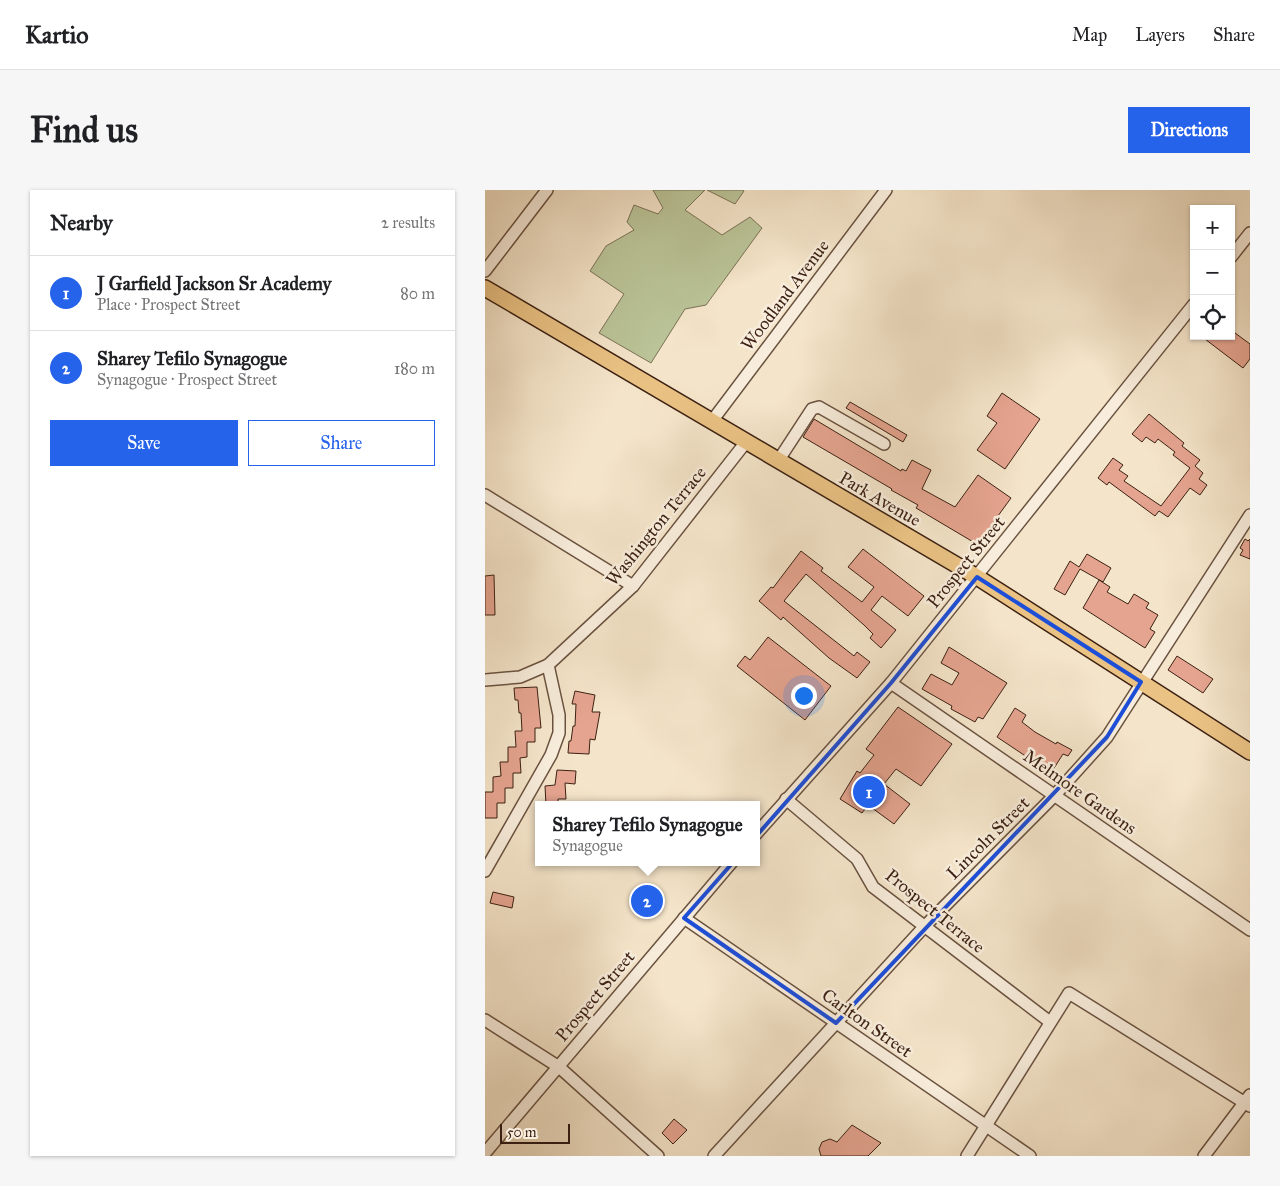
<!DOCTYPE html>
<html lang="en">
<head>
<meta charset="utf-8">
<style>
  body { margin:0; font-family:"IM FELL Great Primer",serif; background:#f6f6f6; color:#202124 }
  .controls { position:absolute; right:15px; top:15px; display:grid; overflow:hidden; border-radius:0px; box-shadow:0 1px 4px #0004 }
  .controls button { width:45px; height:45px; display:grid; place-items:center; padding:0; border:0; border-bottom:1px solid #e0e0e0; background:#fff; color:#202124; font:25px sans-serif }
  .scale { position:absolute; left:15px; bottom:12px; width:70px; box-sizing:border-box; padding-left:5px; border:2px solid #3c2113; border-top:0; font-size:14px; line-height:18px; white-space:nowrap; color:#3c2113; -webkit-text-stroke:4px #f8eddc; paint-order:stroke }
  .you { position:absolute; left:318px; top:505px; width:18px; height:18px; margin:-12px; border:4px solid #fff; border-radius:50%; background:#1a73e8; box-shadow:0 0 0 8px #1a73e833 }
  .badge { display:grid; place-items:center; width:32px; height:32px; border-radius:50%; background:#2563eb; color:#fff; font-size:16px; font-weight:700 }
  .pin { position:absolute; translate:-50% -50%; border:2px solid #fff; box-shadow:0 1px 5px #0006 }
  .popup { position:absolute; left:50px; top:611px; width:225px; height:65px; box-sizing:border-box; display:grid; place-content:center; border-radius:0px; background:#fff; filter:drop-shadow(0 1px 4px #0005); font-size:16px; white-space:nowrap; color:#757577 }
  .popup b { font-size:19px; color:#202124 }
  .popup::after { content:''; position:absolute; left:50%; top:100%; margin-left:-10px; border:10px solid transparent; border-top-color:#fff }
  .list { margin:0; padding:0; list-style:none }
  h2 { display:flex; justify-content:space-between; align-items:center; height:65px; margin:0; padding:0 20px; font-size:21px }
  h2 small { font-size:16px; font-weight:400; color:#757577 }
  .list li { display:grid; grid-template-columns:32px 1fr auto; gap:15px; align-items:center; box-sizing:border-box; height:75px; padding:0 20px; border-top:1px solid #e0e0e0 }
  .list b { display:block; font-size:19px; white-space:nowrap }
  .list p { margin:0; font-size:16px; white-space:nowrap; color:#757577 }
  .list em { font-size:16px; font-style:normal; color:#757577 }
  .actions { display:flex; gap:10px; padding:15px 20px }
  .actions a { flex:1; padding:11px 0; border:1px solid #2563eb; border-radius:0px; text-align:center; font-size:18px; color:#2563eb }
  .actions .main { background:#2563eb; color:#fff }
  .icon { flex:none; width:28px; height:28px; fill:none; stroke:currentColor; stroke-width:2; stroke-linecap:round; stroke-linejoin:round }
  .map { position:relative; flex:none; width:765px; height:966px; overflow:hidden; border-radius:0px }
  header { display:flex; align-items:center; gap:30px; box-sizing:border-box; height:70px; padding:0 25px; background:#fff; border-bottom:1px solid #e0e0e0 }
  header strong { font-size:24px }
  nav { display:flex; gap:28px; margin-inline-start:auto; font-size:18px }
  .intro { display:flex; align-items:center; justify-content:space-between; box-sizing:border-box; height:120px; padding:0 30px }
  h1 { margin:0; font-size:35px }
  .button { padding:12px 22px; border-radius:0px; background:#2563eb; color:#fff; font-size:18px; font-weight:700 }
  main { display:flex; gap:30px; padding:0 30px }
  aside { flex:1; background:#fff; border-radius:0px; box-shadow:0 1px 4px #0004 }
  .map>svg:first-child { display:block }
</style>
</head>
<body>
<header>
<strong>Kartio</strong>
<nav><a>Map</a><a>Layers</a><a>Share</a></nav>
</header>
<div class="intro"><h1>Find us</h1><a class="button">Directions</a></div>
<main>
<aside>
<h2>Nearby<small>2 results</small></h2>
<ul class="list">
<li><span class="badge">1</span><div><b>J Garfield Jackson Sr Academy</b><p>Place · Prospect Street</p></div><em>80 m</em></li>
<li><span class="badge">2</span><div><b>Sharey Tefilo Synagogue</b><p>Synagogue · Prospect Street</p></div><em>180 m</em></li>
</ul>
<div class="actions"><a class="main">Save</a><a>Share</a></div>
</aside>
<div class="map">
<svg width="765" height="966" viewBox="0 0 765 966">
  <rect width="100%" height="100%" fill="#f4e4c9"/>
  <filter id="stains"><feTurbulence type="fractalNoise" baseFrequency=".004" numOctaves="4"/><feColorMatrix values="0 0 0 0 .2 0 0 0 0 .09 0 0 0 0 .02 0 0 0 .5 -.17"/></filter>
  <radialGradient id="worn" r=".72"><stop offset=".6" stop-color="#630" stop-opacity="0"/><stop offset="1" stop-color="#630" stop-opacity=".3"/></radialGradient>
  <!-- green -->
  <g fill="#bac498" stroke="#7b7256">
    <path d="M 168,0 L 220,0 L 200,20 L 237,45 L 265,27 L 277,38 L 221,115 L 200,119 L 166,173 L 114,143 L 139,104 L 105,81 L 121,56 L 149,40 L 142,32 L 149,15 L 173,24 L 178,18 Z"/>
    <path d="M 222,0 L 257,0 L 259,1 L 250,14 Z"/>
  </g>
  <!-- building -->
  <g fill="#e5a490" stroke="#3c2113">
    <path d="M 746,140 L 765,154 L 765,169 L 758,178 L 716,146 L 746,146 Z"/>
    <path d="M 517,203 L 555,229 L 520,279 L 492,260 L 512,233 L 502,226 Z"/>
    <path d="M 365,212 L 422,245 L 418,252 L 361,218 Z"/>
    <path d="M 664,224 L 699,253 L 697,256 L 715,270 L 710,276 L 718,283 L 714,289 L 722,295 L 715,305 L 705,298 L 683,327 L 674,321 L 670,326 L 624,292 L 622,295 L 613,288 L 628,268 L 638,275 L 634,280 L 643,286 L 639,291 L 676,316 L 705,278 L 688,265 L 690,262 L 673,249 L 670,253 L 661,247 L 657,252 L 647,244 Z"/>
    <path d="M 329,229 L 416,281 L 417,279 L 421,281 L 427,270 L 446,280 L 437,299 L 470,317 L 493,285 L 526,308 L 510,330 L 495,356 L 431,318 L 433,315 L 406,300 L 407,299 L 318,247 Z"/>
    <path d="M 760,349 L 763,351 L 765,349 L 765,369 L 755,365 L 758,360 L 755,358 Z"/>
    <path d="M 378,359 L 439,406 L 423,426 L 397,406 L 386,420 L 411,440 L 396,458 L 385,448 L 388,444 L 379,435 L 321,384 L 299,411 L 369,466 L 372,462 L 385,472 L 372,488 L 344,468 L 298,427 L 296,430 L 274,411 L 286,397 L 288,398 L 316,361 L 338,378 L 336,381 L 377,412 L 389,397 L 363,377 Z"/>
    <path d="M 602,364 L 626,378 L 618,392 L 595,379 L 580,405 L 569,399 L 585,371 L 594,377 Z"/>
    <path d="M 9,385 L 10,425 L 0,425 L 0,386 Z"/>
    <path d="M 614,390 L 625,397 L 622,402 L 643,414 L 649,404 L 664,413 L 661,418 L 673,425 L 665,439 L 670,442 L 660,458 L 598,418 Z"/>
    <path d="M 283,447 L 346,496 L 320,530 L 252,476 L 260,466 L 265,470 Z"/>
    <path d="M 464,457 L 522,493 L 498,529 L 493,527 L 490,532 L 466,519 L 467,516 L 437,499 L 446,484 L 467,495 L 474,483 L 456,473 Z"/>
    <path d="M 692,466 L 728,489 L 718,503 L 683,480 Z"/>
    <path d="M 52,497 L 56,538 L 50,538 L 50,552 L 42,552 L 42,567 L 35,568 L 36,583 L 28,583 L 28,598 L 20,598 L 20,613 L 12,613 L 12,628 L 0,628 L 0,602 L 8,602 L 8,587 L 16,586 L 15,572 L 23,572 L 23,557 L 31,557 L 30,541 L 37,541 L 36,523 L 34,523 L 33,510 L 30,510 L 29,498 Z"/>
    <path d="M 90,501 L 110,505 L 107,522 L 115,522 L 110,550 L 105,549 L 104,564 L 83,563 L 84,551 L 86,551 L 88,536 L 90,536 L 91,514 L 87,514 Z"/>
    <path d="M 413,517 L 467,554 L 436,596 L 411,579 L 399,594 L 425,614 L 409,634 L 383,615 L 377,623 L 355,609 L 372,581 L 375,583 L 389,565 L 381,559 Z"/>
    <path d="M 530,518 L 541,525 L 537,532 L 550,542 L 571,554 L 572,552 L 587,560 L 583,566 L 578,564 L 566,583 L 512,547 Z"/>
    <path d="M 72,580 L 91,581 L 90,594 L 80,593 L 81,609 L 73,609 L 73,615 L 61,615 L 60,596 L 70,595 Z"/>
    <path d="M 8,702 L 29,707 L 27,718 L 5,713 Z"/>
    <path d="M 189,929 L 202,940 L 188,954 L 177,943 Z"/>
    <path d="M 367,935 L 396,953 L 383,966 L 336,966 L 334,959 L 337,952 L 345,949 L 352,952 Z"/>
  </g>
  <g fill="none" stroke-linecap="round" stroke-linejoin="round">
    <defs>
      <g id="minor">
        <path d="M 746,67 L 765,43"/>
        <path d="M 0,81 L 62,0"/>
        <path d="M 227,231 L 401,0"/>
        <path d="M 293,271 L 327,219 L 334,217 L 399,254"/>
        <path d="M 0,305 L 148,396"/>
        <path d="M 0,490 L 35,487 L 63,475 L 148,396 L 261,252"/>
        <path d="M 406,493 L 765,740"/>
        <path d="M 301,609 L 372,669 L 388,697 L 565,832"/>
        <path d="M 271,644 L 406,493 L 709,114"/>
        <path d="M 0,681 L 66,565 L 74,543 L 74,525 L 63,475"/>
        <path d="M 199,728 L 545,966"/>
        <path d="M 0,830 L 74,877 L 173,966"/>
        <path d="M 0,963 L 247,672"/>
        <path d="M 229,966 L 439,737 L 569,606 L 622,547 L 765,325"/>
        <path d="M 482,966 L 584,803 L 765,916"/>
        <path d="M 719,966 L 765,905"/>
      </g>
      <path id="major" d="M 0,98 L 492,387 L 765,562"/>
    </defs>
    <!-- minor casing -->
    <use href="#minor" stroke="#6a5240" stroke-width="14"/>
    <!-- major casing -->
    <use href="#major" stroke="#3c2113" stroke-width="18"/>
    <!-- minor -->
    <use href="#minor" stroke="#f8eddc" stroke-width="11"/>
    <!-- major -->
    <use href="#major" stroke="#eac284" stroke-width="15"/>
  </g>
  <!-- marked area -->
  <path fill="none" stroke="#1d4ed8" stroke-width="4" stroke-linejoin="round" d="M 492,387 L 656,492 L 622,547 L 351,833 L 199,728 L 406,493 Z"/>
  <g text-anchor="middle" stroke-width="5" stroke-linejoin="round" paint-order="stroke">
    <!-- street labels -->
    <g font-size="18" fill="#3c2113" stroke="#f8eddc">
      <text transform="translate(300 105) rotate(-53)" y="6">Woodland Avenue</text>
      <text transform="translate(395 309) rotate(30)" y="6">Park Avenue</text>
      <text transform="translate(171 336) rotate(-51)" y="6">Washington Terrace</text>
      <text transform="translate(481 372) rotate(-51)" y="6">Prospect Street</text>
      <text transform="translate(595 602) rotate(35)" y="6">Melmore Gardens</text>
      <text transform="translate(503 648) rotate(-45)" y="6">Lincoln Street</text>
      <text transform="translate(450 721) rotate(39)" y="6">Prospect Terrace</text>
      <text transform="translate(110 806) rotate(-50)" y="6">Prospect Street</text>
      <text transform="translate(382 833) rotate(35)" y="6">Carlton Street</text>
    </g>
  </g>
  <rect width="100%" height="100%" filter="url(#stains)"/>
  <rect width="100%" height="100%" fill="url(#worn)"/>
</svg>
<div class="controls">
<button>+</button>
<button>−</button>
<button><svg class="icon" aria-label="locate" viewBox="0 0 24 24"><circle cx="12" cy="12" r="6"/><path d="M12 2v4M12 18v4M2 12h4M18 12h4"/></svg></button>
</div>
<div class="scale">50 m</div>
<div class="you"></div>
<div class="pin badge" style="left:384px;top:602px">1</div>
<div class="pin badge" style="left:162px;top:711px">2</div>
<div class="popup"><b>Sharey Tefilo Synagogue</b>Synagogue</div>
</div>
</main>
</body>
</html>
